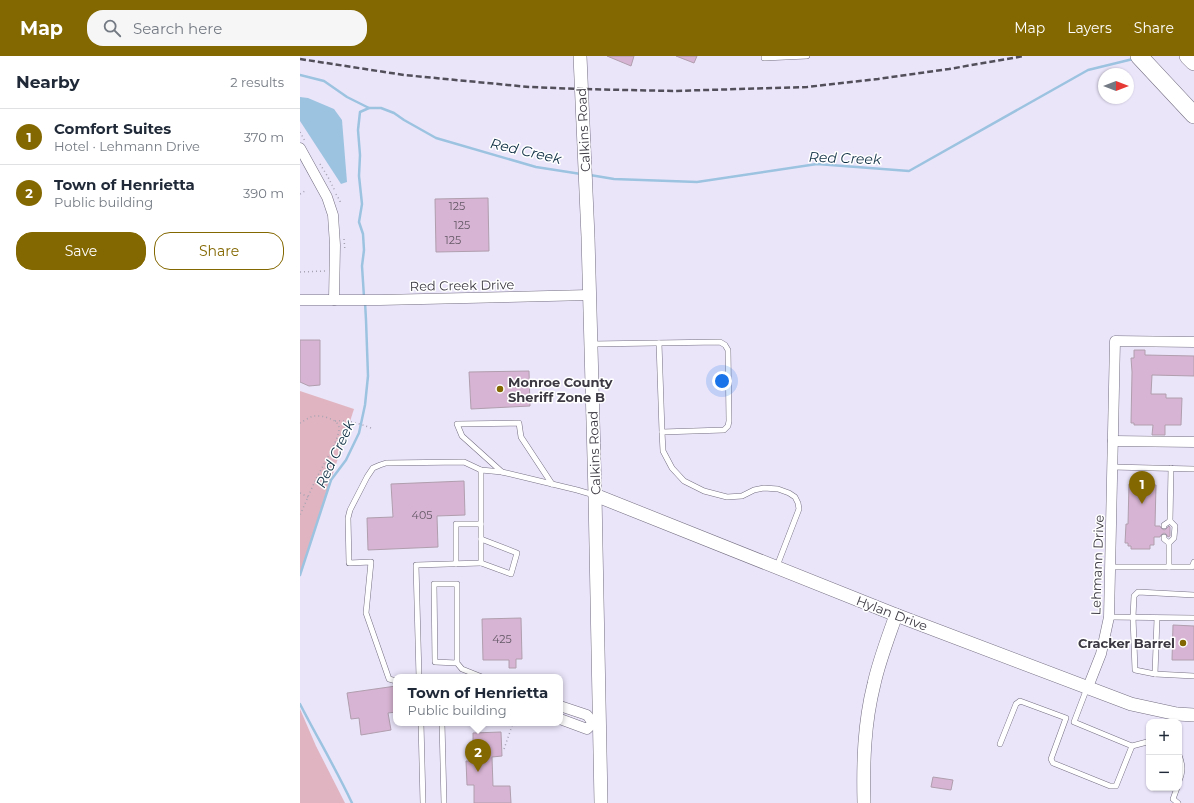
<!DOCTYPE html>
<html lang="en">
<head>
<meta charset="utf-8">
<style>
  body { margin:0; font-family:Montserrat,sans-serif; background:#f6f6f7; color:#1f2937 }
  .controls { position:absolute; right:12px; bottom:12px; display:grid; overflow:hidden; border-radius:8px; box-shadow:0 1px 3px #0004 }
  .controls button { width:36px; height:36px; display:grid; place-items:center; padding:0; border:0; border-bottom:1px solid #e0e1e3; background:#fff; color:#1f2937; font:20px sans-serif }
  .compass { position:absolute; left:798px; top:12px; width:36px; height:36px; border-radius:50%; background:#fff; box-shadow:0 1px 3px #0004; rotate:90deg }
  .you { position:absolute; left:422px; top:325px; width:14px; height:14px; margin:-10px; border:3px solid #fff; border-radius:50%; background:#1a73e8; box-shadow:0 0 0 6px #1a73e833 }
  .badge { display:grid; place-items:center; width:26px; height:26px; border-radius:50%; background:#836700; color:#fff; font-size:13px; font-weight:700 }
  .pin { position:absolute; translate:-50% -33px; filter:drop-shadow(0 1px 2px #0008) }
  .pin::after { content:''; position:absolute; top:21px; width:14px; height:12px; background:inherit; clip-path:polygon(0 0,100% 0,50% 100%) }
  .popup { position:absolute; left:93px; top:618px; width:170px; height:52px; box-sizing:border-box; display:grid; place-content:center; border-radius:8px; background:#fff; filter:drop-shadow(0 1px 3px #0005); font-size:13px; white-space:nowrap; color:#747a83 }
  .popup b { font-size:15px; color:#1f2937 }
  .popup::after { content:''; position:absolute; left:50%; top:100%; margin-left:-8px; border:8px solid transparent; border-top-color:#fff }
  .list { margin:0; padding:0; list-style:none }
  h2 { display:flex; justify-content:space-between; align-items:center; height:52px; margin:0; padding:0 16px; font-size:17px }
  h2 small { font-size:13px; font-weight:400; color:#747a83 }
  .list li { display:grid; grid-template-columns:26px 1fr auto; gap:12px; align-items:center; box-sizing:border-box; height:56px; padding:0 16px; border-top:1px solid #e0e1e3 }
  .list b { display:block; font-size:15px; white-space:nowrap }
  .list p { margin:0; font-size:13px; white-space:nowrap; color:#747a83 }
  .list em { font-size:13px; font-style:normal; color:#747a83 }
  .actions { display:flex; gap:8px; padding:12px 16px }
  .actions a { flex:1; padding:9px 0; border:1px solid #836700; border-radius:16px; text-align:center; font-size:14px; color:#836700 }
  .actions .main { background:#836700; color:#fff }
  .icon { flex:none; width:22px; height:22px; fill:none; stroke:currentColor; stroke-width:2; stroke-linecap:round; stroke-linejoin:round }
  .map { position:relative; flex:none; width:894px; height:747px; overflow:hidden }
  header { display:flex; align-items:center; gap:24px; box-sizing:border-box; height:56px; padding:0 20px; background:#836700; color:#fff }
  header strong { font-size:19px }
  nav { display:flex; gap:22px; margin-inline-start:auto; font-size:14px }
  .search { width:280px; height:36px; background:#f6f6f7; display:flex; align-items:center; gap:10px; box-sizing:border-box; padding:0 14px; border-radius:16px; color:#747a83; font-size:15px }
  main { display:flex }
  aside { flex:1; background:#fff }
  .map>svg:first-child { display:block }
</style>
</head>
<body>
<header>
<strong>Map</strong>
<div class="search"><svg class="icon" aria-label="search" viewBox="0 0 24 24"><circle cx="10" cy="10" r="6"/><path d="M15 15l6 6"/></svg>Search here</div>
<nav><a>Map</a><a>Layers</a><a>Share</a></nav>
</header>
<main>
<aside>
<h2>Nearby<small>2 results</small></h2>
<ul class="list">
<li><span class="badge">1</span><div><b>Comfort Suites</b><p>Hotel · Lehmann Drive</p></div><em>370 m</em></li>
<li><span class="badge">2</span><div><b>Town of Henrietta</b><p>Public building</p></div><em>390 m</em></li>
</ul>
<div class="actions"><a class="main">Save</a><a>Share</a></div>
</aside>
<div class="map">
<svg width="894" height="747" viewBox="0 0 894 747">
  <rect width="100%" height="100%" fill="#ebe5fa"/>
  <!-- green -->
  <g fill="#e0b5c1">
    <path d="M 0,335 L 54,353 L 0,519 Z"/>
    <path d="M 0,653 L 16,690 L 45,747 L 0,747 Z"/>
  </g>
  <!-- water -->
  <path fill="#9cc3e0" d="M 0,41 L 8,42 L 34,53 L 42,64 L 47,126 L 41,128 L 0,65 Z"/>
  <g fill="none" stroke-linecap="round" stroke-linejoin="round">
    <!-- stream -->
    <g stroke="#9cc3e0" stroke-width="2.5">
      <path d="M 0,19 L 24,25 L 47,41 L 69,52"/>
      <path d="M 290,119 L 314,123 L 397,126 L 517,108 L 609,115 L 788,14 L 833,3"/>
      <path d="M 64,241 L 62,210 L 64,194 L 63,178 L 59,166 L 62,148 L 59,120 L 60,99 L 58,74 L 60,56 L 69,52 L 81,52 L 94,57 L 104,64 L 136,82 L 236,111 L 281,118"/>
      <path d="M 0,519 L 31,424 L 46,404 L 59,377 L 65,349 L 68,320 L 66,264 L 65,246"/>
      <path d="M 0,648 C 17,681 36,713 52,747"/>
    </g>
  </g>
  <!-- building -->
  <g fill="#d7b4d3" stroke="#b09eae">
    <path d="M 307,0 L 334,0 L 331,10 Z"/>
    <path d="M 376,0 L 397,0 L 394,7 Z"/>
    <path d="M 188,142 L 189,195 L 136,196 L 135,143 Z"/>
    <path d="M 0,284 L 20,284 L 20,329 L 9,330 L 0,326 Z"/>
    <path d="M 834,294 L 845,294 L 845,299 L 894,300 L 894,320 L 852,319 L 851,338 L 866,338 L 866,342 L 882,342 L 881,369 L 865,369 L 865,379 L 852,379 L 853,369 L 834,369 L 834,367 L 831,367 L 832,316 L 831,302 L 834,302 Z"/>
    <path d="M 229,315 L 230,350 L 171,353 L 169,316 Z"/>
    <path d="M 832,423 L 851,424 L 852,429 L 856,429 L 855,470 L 860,470 L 861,472 L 864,474 L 866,473 L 869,470 L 870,471 L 870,480 L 868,481 L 866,478 L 864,477 L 861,479 L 860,481 L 854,481 L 854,489 L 850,489 L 850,493 L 831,493 L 831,490 L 828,490 L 828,487 L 825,487 L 826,468 L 828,468 L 829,428 L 832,428 Z"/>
    <path d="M 164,425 L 165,459 L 137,460 L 138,491 L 68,494 L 67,462 L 93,461 L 91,428 Z"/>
    <path d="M 221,562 L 222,603 L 216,603 L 216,612 L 209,612 L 209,604 L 183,604 L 182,563 Z"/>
    <path d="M 873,569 L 894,570 L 894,604 L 872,604 Z"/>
    <path d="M 96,630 L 96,656 L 88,657 L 91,674 L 61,679 L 59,662 L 51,663 L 47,637 Z"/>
    <path d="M 201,676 L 202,700 L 192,701 L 193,730 L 210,730 L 211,747 L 174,747 L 174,729 L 167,729 L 166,705 L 173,705 L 173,677 Z"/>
    <path d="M 633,721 L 653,724 L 651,734 L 631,731 Z"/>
  </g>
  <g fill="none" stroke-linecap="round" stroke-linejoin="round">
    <defs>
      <g id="lane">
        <path d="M 464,0 L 464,2 L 507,0"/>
        <path d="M 359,287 L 362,376"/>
        <path d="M 292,288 L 420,286 L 425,289 L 428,294 L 429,365 L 428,370 L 424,374 L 362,376 L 363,395 L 372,412 L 384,425 L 404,435 L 427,441 L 442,440 L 454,434 L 464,432 L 478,433 L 489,437 L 495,441 L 498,447 L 499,453 L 477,510"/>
        <path d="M 812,411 L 894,413"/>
        <path d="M 202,416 L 162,380 L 157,368 L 219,367 L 221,381 L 252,428"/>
        <path d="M 870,465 L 871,412"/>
        <path d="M 864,470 L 864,469 L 870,465 L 875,470 L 874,482 L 869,487 L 869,511"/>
        <path d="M 864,481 L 864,483 L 869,487"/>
        <path d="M 181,483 L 217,497 L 211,518 L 181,507"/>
        <path d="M 156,508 L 156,468 L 181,468"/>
        <path d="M 810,511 L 892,511 L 894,506"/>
        <path d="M 809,561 L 894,562"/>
        <path d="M 857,562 L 855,618 L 894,620"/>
        <path d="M 157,607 L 135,606 L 134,528 L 157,528 L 157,607 L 162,613 L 182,621"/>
        <path d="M 855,618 L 835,614 L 833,561 L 834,540 L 838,536 L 894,539"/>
        <path d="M 119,621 L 116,509 L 181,507 L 181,414"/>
        <path d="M 96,625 L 89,623 L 66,557 L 71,506 L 49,507 L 48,462 L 50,454 L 67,421 L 73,412 L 80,409 L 86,407 L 164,406 L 181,414 L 202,416 L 277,434 L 294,439"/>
        <path d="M 787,632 L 774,666 L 832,690 L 847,686 L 849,687"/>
        <path d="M 121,667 L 123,747"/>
        <path d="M 142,667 L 144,747"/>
        <path d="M 700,688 L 716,648 L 720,645 L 766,662 L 751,703 L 753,707 L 810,730 L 816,730 L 832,690"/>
        <path d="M 879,699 C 883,710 883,715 879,725"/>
        <path d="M 877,732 L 873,743 L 878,747"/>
      </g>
      <g id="street">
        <path d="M 0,92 L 27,141 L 33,159 L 35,189 L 34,244"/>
        <path d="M 0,244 L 80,244 L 289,239"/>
        <path d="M 813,385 L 894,386"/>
        <path d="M 788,631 L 801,598 L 809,561 L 815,285 L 894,286"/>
        <path d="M 260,650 L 287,659 L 293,667 L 300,668"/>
        <path d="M 260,663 L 287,673 L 293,667"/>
      </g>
      <g id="secondary">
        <path d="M 280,0 L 288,181 L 295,439 L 301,747"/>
        <path d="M 295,439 L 596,559 L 831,648 L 877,658 L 894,659"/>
        <path d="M 564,747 C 563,707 564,668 574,628 C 579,605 588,582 596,559"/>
      </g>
      <g id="highway">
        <path d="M 839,0 L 894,59"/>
        <path d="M 888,0 L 894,6"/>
      </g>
    </defs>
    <!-- lane casing -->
    <use href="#lane" stroke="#756f82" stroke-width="6"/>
    <!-- street casing -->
    <use href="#street" stroke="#756f82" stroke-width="11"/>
    <!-- secondary casing -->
    <use href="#secondary" stroke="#756f82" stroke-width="14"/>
    <!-- highway casing -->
    <use href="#highway" stroke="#756f82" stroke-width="18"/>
    <!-- path -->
    <g stroke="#a6a2b2" stroke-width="1.5" stroke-dasharray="1 3" stroke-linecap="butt">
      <path d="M 0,76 L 5,85"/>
      <path d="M 20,108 L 28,121 L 35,135"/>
      <path d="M 0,138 L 5,135"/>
      <path d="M 36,138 L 40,145 L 40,149"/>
      <path d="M 44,183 L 45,195"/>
      <path d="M 0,216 L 25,215"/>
      <path d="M 35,365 C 48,364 58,367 71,372"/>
      <path d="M 0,367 C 4,365 9,361 14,360 C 21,359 39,363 39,372 C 40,383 20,414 15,425 C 10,436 5,448 0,459"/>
      <path d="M 0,437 L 8,441"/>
      <path d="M 204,693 L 213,667"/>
    </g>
    <!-- lane -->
    <use href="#lane" stroke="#fff" stroke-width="5"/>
    <!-- street -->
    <use href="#street" stroke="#fff" stroke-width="10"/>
    <!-- secondary -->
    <use href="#secondary" stroke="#fff" stroke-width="13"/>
    <!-- highway -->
    <use href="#highway" stroke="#fff" stroke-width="17"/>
    <!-- rail -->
    <path stroke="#534f5a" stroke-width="2.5" stroke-dasharray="6 3" stroke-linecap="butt" d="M 0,3 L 104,19 L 229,31 L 281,33 L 373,35 L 507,31 L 578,23 L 649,13 L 724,0"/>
  </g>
  <!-- markers -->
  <g fill="#836700" stroke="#fff" stroke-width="1.5">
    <circle cx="200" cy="333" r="4"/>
    <circle cx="883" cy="587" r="4"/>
  </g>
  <g text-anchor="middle" stroke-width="3" stroke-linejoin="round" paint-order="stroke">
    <!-- number labels -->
    <g font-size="11" fill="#635866">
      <text x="157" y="154">125</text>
      <text x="162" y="173">125</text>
      <text x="153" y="188">125</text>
      <text x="122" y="463">405</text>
      <text x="202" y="587">425</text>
    </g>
    <!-- street labels -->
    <g font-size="13" fill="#3c3942" stroke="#fff">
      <text transform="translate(283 74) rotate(-93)" y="5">Calkins Road</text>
      <text transform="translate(162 229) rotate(-1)" y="5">Red Creek Drive</text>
      <text transform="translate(294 397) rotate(-92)" y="5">Calkins Road</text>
      <text transform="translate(797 509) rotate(-88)" y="5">Lehmann Drive</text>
      <text transform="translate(592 557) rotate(21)" y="5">Hylan Drive</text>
    </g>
    <!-- poi labels -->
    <g font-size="13" font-weight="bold" fill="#3c3942" stroke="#fff" text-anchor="start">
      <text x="208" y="331">Monroe County<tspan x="208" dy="15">Sheriff Zone B</tspan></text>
      <text x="875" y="592" text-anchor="end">Cracker Barrel</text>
    </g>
    <!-- water labels -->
    <g font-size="14" font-style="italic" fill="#0f2f44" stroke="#fff">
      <text transform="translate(226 95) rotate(13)" y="5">Red Creek</text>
      <text transform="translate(545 102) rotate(2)" y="5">Red Creek</text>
      <text transform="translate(35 398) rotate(-65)" y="5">Red Creek</text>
    </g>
  </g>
</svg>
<div class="controls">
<button>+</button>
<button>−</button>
</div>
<svg class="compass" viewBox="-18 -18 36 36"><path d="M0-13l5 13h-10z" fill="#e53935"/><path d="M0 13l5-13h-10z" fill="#747a83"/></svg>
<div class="you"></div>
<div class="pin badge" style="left:842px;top:448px">1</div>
<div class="pin badge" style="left:178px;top:716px">2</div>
<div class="popup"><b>Town of Henrietta</b>Public building</div>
</div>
</main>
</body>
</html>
